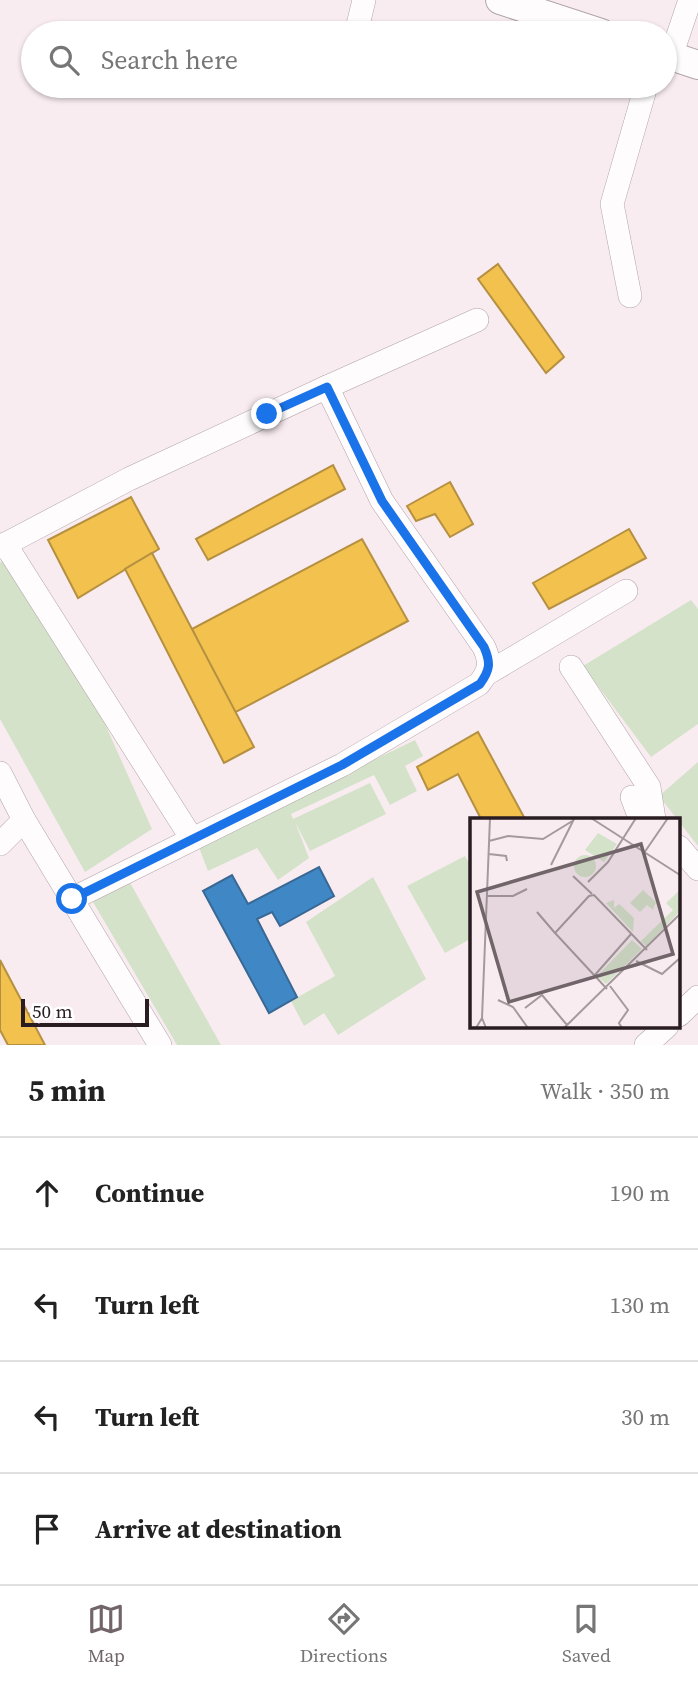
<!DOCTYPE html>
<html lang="en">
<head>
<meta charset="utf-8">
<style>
  body { margin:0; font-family:"Source Serif 4",serif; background:#f2f2f2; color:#222 }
  .scale { position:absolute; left:21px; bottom:18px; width:128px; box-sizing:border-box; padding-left:7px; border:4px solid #2a1d22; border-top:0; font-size:19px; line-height:24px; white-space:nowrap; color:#2a1d22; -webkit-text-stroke:5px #fff; paint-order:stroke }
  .stop { position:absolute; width:21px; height:21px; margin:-16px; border:5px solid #1a73e8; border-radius:50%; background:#fff }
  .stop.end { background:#1a73e8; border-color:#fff; box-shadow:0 2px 7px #0008 }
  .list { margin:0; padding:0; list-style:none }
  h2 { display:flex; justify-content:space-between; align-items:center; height:91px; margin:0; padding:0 28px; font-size:30px }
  h2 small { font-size:23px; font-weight:400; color:#767676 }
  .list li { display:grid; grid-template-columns:46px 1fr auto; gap:21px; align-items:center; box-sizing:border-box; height:112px; padding:0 28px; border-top:2px solid #e0e0e0 }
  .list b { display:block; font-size:26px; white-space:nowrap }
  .list em { font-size:23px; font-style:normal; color:#767676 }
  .icon { flex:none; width:38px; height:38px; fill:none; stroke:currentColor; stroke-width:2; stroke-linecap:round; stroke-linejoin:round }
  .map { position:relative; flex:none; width:698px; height:1045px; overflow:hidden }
  .search { position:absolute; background:#fff; box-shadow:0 2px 5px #0004; left:21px; right:21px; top:21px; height:77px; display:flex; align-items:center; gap:18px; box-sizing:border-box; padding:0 24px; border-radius:38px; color:#767676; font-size:26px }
  .sheet { height:539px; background:#fff }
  nav { display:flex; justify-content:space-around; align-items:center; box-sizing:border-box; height:98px; border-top:2px solid #e0e0e0; background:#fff; font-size:19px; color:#767676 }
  nav a { display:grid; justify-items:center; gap:4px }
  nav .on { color:#72656a }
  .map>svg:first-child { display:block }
</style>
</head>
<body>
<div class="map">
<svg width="698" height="1045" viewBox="0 0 698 1045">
  <rect width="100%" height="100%" fill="#f9ecf1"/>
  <!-- green -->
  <g fill="#d4e2c9">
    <path d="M 2,561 L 92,695 L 152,829 L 85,872 L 0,719 L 0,563 Z"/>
    <path d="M 691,600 L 698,609 L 698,724 L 651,757 L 583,666 Z"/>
    <path d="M 415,740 L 423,756 L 405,766 L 417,791 L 390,805 L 374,775 L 291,814 L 293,819 L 370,783 L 386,814 L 310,851 L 295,822 L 309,858 L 278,880 L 257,848 L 208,871 L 198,845 Z"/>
    <path d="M 698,762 L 698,846 L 659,796 Z"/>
    <path d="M 465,856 L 472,869 L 472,938 L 445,953 L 407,886 Z"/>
    <path d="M 373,877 L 426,979 L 338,1035 L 324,1013 L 304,1026 L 291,1001 L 335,976 L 306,922 Z"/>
    <path d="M 129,881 L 221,1045 L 177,1045 L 93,902 Z"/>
  </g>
  <!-- homes -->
  <g fill="#f2c14e" stroke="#b69041" stroke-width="2">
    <path d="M 498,264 L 564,357 L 546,373 L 478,279 Z"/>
    <path d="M 333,465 L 345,489 L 208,560 L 196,539 Z"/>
    <path d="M 450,482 L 473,524 L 450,537 L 435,514 L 416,521 L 407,506 Z"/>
    <path d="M 131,497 L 159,549 L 78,598 L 48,540 Z"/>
    <path d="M 629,529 L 646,558 L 549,609 L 533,583 Z"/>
    <path d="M 362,539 L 408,621 L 232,714 L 192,629 Z"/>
    <path d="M 152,553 L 254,747 L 224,763 L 125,569 Z"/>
    <path d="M 478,732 L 525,819 L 481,819 L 458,774 L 428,790 L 417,767 Z"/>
    <path d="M 0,960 L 45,1045 L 8,1045 L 0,1030 Z"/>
  </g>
  <!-- schools -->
  <path fill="#3f88c5" stroke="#396894" stroke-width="2" d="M 319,867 L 334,896 L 280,926 L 272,912 L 257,919 L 297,997 L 269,1013 L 203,891 L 232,875 L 248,904 Z"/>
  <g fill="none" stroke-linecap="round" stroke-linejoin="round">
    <defs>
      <g id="minor">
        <path d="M 356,33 L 364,0"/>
        <path d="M 671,56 L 690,0"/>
        <path d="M 630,296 L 612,204 L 646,86"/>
        <path d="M 327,387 L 477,320"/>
        <path d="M 5,544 L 192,839"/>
        <path d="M 0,547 L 129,479 L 327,387 L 382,501 L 484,647 C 491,663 490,670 479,684 L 342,765 L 72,899"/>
        <path d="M 571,667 L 649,787 L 654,819"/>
        <path d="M 488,673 L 626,591"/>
        <path d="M 0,773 L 24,820 L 160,1045"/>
        <path d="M 632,797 L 638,813 L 642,819"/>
        <path d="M 0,844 L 24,820"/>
        <path d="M 679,847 L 698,869"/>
        <path d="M 679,1015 L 698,997"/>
        <path d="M 646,1045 L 667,1026"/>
      </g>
      <g id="major">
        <path d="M 500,0 L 601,33"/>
        <path d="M 665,54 L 698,65"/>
      </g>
    </defs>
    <!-- minor casing -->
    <use href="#minor" stroke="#b0a4a9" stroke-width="24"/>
    <!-- major casing -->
    <use href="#major" stroke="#b0a4a9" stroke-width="30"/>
    <!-- minor -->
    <use href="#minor" stroke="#fefcfd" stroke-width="23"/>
    <!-- major -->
    <use href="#major" stroke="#fefcfd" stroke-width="28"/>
  </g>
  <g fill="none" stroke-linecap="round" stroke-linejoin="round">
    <!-- route -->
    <path stroke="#1a73e8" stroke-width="9" d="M 72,899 L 342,765 L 480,684 C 490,670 491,663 484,647 L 382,501 L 327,387 L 267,414"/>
  </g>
  <!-- overview -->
  <g transform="translate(470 818)">
    <rect width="210" height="210" fill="#f9ecf1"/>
    <path d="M 128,15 L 147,26 L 134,44 L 115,32 ZM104 48a11 11 0 1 1 22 0a11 11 0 1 1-22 0ZM 173,72 L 186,84 L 183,92 L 177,87 L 170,94 L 160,85 ZM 210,72 L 210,93 L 176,128 L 171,123 L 203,92 L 196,85 ZM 144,82 L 144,90 L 149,86 L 164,100 L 163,114 L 136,85 ZM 162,122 L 172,131 L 136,166 L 127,158 Z" fill="#d4e2c9"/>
    <path fill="none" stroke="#a6999e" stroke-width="2" d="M 121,0 L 210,57M 19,23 L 38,18 L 73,21 L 104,2M 174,35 L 198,0M 19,36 L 36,38 L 37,43M 81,47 L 104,1M 103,58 L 122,76M 118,64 L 138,44 L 166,0M 17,78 L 43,78 L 57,71M 67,94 L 85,115M 166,143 L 192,156 L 210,140M 124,158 L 162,115M 140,168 L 158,192 L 149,205 L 152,210M 137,171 L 85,115 L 119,78 L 124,77 L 177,132M 28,182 L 43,189 L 58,210M 55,190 L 72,177 L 97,207M 12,200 L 20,0M 6,210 L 12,200 L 16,210M 94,210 L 210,96"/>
    <path fill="#72656a" fill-opacity="0.15" stroke="#72656a" stroke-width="3.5" d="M 171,26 L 203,136 L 39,184 L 7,74 Z"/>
    <rect width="210" height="210" fill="none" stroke="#2a1d22" stroke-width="3.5"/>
  </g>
</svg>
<div class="scale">50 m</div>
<div class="stop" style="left:72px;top:899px"></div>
<div class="stop end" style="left:267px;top:414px"></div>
<div class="search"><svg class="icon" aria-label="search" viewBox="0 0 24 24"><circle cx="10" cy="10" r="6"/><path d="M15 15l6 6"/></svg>Search here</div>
</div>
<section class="sheet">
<h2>5 min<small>Walk · 350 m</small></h2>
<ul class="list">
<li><svg class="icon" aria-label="ahead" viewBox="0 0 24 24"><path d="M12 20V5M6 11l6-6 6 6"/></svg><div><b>Continue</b></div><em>190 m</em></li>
<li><svg class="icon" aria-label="left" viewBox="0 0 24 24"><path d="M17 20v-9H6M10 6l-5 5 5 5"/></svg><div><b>Turn left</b></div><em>130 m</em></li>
<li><svg class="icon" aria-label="left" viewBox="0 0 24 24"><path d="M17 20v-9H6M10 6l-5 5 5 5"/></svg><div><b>Turn left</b></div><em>30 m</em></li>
<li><svg class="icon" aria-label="arrive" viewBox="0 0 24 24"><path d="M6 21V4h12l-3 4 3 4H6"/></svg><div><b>Arrive at destination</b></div></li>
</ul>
</section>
<nav>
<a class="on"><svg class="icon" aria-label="map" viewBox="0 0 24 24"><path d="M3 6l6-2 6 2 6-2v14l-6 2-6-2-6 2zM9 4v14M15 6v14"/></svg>Map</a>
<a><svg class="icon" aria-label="directions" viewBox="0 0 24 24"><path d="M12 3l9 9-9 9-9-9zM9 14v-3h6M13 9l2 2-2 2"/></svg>Directions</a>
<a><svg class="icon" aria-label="saved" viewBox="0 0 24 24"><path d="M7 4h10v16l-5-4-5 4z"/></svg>Saved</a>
</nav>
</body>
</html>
